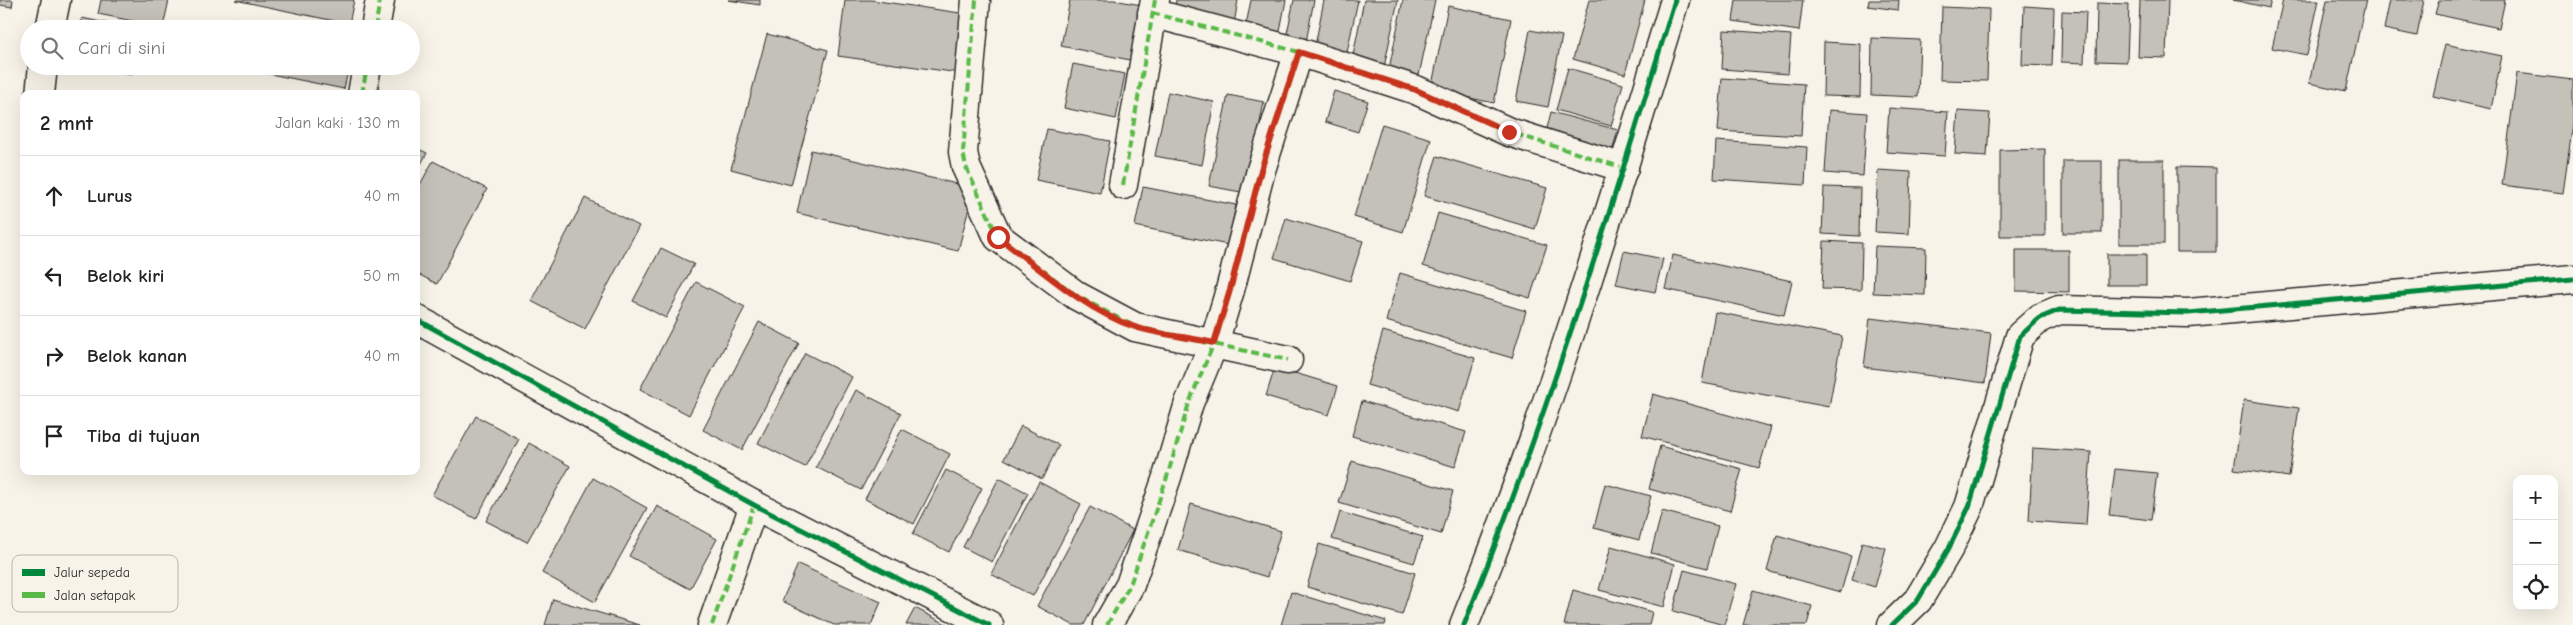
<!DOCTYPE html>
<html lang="id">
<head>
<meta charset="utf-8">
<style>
  body { margin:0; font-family:"Comic Neue",sans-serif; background:#f2f2f2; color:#222 }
  .controls { position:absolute; right:15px; bottom:15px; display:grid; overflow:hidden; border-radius:10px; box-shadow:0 5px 20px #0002 }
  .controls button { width:45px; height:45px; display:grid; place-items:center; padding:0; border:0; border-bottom:1px solid #e0e0e0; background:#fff; color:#222; font:25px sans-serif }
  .stop { position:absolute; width:15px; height:15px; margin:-11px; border:4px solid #c8321e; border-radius:50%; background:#fff }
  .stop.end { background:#c8321e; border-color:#fff; box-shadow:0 1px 5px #0008 }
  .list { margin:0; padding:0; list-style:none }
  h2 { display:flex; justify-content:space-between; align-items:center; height:65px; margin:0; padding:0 20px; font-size:21px }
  h2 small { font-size:16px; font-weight:400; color:#767676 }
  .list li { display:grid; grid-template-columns:32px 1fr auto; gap:15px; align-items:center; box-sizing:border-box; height:80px; padding:0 20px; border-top:1px solid #e0e0e0 }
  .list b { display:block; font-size:19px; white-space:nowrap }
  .list em { font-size:16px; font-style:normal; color:#767676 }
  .icon { flex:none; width:28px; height:28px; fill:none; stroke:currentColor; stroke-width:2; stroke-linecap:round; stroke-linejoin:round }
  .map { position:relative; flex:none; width:2573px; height:625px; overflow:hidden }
  .search { position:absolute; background:#fff; box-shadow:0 5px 20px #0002; left:20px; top:20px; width:400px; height:55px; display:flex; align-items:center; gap:12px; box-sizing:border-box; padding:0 18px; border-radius:28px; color:#767676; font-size:19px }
  .panel { position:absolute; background:#fff; box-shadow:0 5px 20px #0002; left:20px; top:90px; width:400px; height:385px; border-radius:10px }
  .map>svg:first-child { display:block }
</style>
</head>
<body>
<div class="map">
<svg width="2573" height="625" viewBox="0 0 2573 625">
  <rect width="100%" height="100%" fill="#f7f3e8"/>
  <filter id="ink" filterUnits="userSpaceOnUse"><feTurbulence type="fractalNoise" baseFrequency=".02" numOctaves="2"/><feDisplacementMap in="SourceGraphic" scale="10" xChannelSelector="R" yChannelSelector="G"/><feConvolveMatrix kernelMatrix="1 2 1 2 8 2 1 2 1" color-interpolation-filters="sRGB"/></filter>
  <g filter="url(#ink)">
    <!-- building -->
    <g fill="#c4c1b9" stroke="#2b2b2b">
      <path d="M 0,0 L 13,0 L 12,7 L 0,5 Z"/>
      <path d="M 101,0 L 169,0 L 163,27 L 98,14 Z"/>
      <path d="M 235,0 L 354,0 L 349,24 Z"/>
      <path d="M 728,0 L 760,0 L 760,5 Z"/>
      <path d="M 845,0 L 871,0 L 967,14 L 959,73 L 838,56 Z"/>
      <path d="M 1070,0 L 1114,0 L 1141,5 L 1130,60 L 1061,46 Z"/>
      <path d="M 1176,0 L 1238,0 L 1234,24 L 1174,12 Z"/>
      <path d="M 1251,0 L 1286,0 L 1279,36 L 1245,30 Z"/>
      <path d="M 1294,0 L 1314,0 L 1306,42 L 1286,38 Z"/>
      <path d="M 1324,0 L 1358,0 L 1346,57 L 1314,51 Z"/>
      <path d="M 1364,0 L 1398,0 L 1383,72 L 1351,66 Z"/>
      <path d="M 1403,0 L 1435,0 L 1418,80 L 1388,74 Z"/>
      <path d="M 1589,0 L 1645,0 L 1625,74 L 1573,59 Z"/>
      <path d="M 1736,0 L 1803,0 L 1799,31 L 1733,21 Z"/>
      <path d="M 1869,0 L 1899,0 L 1898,10 L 1868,6 Z"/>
      <path d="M 2140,0 L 2168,0 L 2166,58 L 2138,57 Z"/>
      <path d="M 2233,0 L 2271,0 L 2269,8 Z"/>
      <path d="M 2283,0 L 2319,0 L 2307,55 L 2272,48 Z"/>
      <path d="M 2327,0 L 2366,0 L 2346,91 L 2309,83 Z"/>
      <path d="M 2390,0 L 2424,0 L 2417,36 L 2384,29 Z"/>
      <path d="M 2439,0 L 2505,0 L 2499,28 L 2435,14 Z"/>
      <path d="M 2097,3 L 2129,4 L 2127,62 L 2096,61 Z"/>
      <path d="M 1448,6 L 1511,19 L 1494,103 L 1431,90 Z"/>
      <path d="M 2024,6 L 2054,8 L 2052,66 L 2022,65 Z"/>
      <path d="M 1942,7 L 1989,9 L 1987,81 L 1940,80 Z"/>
      <path d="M 2062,11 L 2086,12 L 2084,63 L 2061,62 Z"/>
      <path d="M 82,18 L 134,29 L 80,29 Z"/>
      <path d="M 234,18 L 285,29 L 231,29 Z"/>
      <path d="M 1530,30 L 1562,36 L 1548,107 L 1516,101 Z"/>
      <path d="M 1724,30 L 1791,35 L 1788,74 L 1722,69 Z"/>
      <path d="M 767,34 L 828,50 L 791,185 L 731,169 Z"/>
      <path d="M 1872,38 L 1920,40 L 1918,97 L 1871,95 Z"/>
      <path d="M 1824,42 L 1861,44 L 1860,97 L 1823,96 Z"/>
      <path d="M 2445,44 L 2502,56 L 2491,109 L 2433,96 Z"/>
      <path d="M 1073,64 L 1125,74 L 1116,119 L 1064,108 Z"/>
      <path d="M 94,66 L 134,66 L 132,74 Z"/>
      <path d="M 231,66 L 349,66 L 344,89 Z"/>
      <path d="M 1568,68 L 1623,84 L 1611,126 L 1556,110 Z"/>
      <path d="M 2517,73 L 2573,80 L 2573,123 L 2563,193 L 2502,185 Z"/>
      <path d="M 1722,78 L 1804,84 L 1801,136 L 1718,131 Z"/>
      <path d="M 1334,91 L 1368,101 L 1358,132 L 1325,122 Z"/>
      <path d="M 1168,92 L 1214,102 L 1202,165 L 1155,156 Z"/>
      <path d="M 1228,95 L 1264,102 L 1246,193 L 1209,186 Z"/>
      <path d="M 1889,108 L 1948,112 L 1945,156 L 1886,152 Z"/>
      <path d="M 1829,110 L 1867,113 L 1863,176 L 1825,173 Z"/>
      <path d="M 1958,111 L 1990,113 L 1987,156 L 1955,154 Z"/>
      <path d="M 1551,112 L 1618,130 L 1610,159 L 1544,141 Z"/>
      <path d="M 1382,124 L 1431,139 L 1403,232 L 1354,217 Z"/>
      <path d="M 1047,129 L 1110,141 L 1100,193 L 1036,180 Z"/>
      <path d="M 1716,141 L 1807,147 L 1805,185 L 1714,179 Z"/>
      <path d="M 416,148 L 427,153 L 416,173 Z"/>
      <path d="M 2045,149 L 2045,236 L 2000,236 L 2000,150 Z"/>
      <path d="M 811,150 L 974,188 L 958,251 L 797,213 Z"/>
      <path d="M 1437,156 L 1547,188 L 1535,229 L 1424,196 Z"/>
      <rect x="2119" y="160" width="45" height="84"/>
      <path d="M 433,161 L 487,189 L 437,284 L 416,273 L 416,192 Z"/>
      <rect x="2063" y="161" width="39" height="72"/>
      <path d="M 2177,167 L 2216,168 L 2216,252 L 2177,252 Z"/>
      <path d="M 1878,170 L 1911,172 L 1909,234 L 1875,232 Z"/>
      <path d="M 1143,187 L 1236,205 L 1228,245 L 1135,226 Z"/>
      <path d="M 1824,187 L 1860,188 L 1859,236 L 1822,234 Z"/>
      <path d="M 585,198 L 639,226 L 585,329 L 531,301 Z"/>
      <path d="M 1438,213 L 1547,245 L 1530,298 L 1423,266 Z"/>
      <path d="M 1286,218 L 1363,241 L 1350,281 L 1274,258 Z"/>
      <path d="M 1824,241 L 1862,243 L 1861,290 L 1822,289 Z"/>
      <path d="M 1875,246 L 1926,248 L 1925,295 L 1873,293 Z"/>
      <path d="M 661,248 L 694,264 L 666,318 L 633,301 Z"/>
      <path d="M 2016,250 L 2069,250 L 2069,292 L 2016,291 Z"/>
      <path d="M 1624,251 L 1663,259 L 1655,292 L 1616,284 Z"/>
      <rect x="2107" y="254" width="39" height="31"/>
      <path d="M 1673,255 L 1792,281 L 1784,315 L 1665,289 Z"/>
      <path d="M 1400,273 L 1526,311 L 1512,358 L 1386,321 Z"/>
      <path d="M 696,282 L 745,307 L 689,415 L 640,389 Z"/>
      <path d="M 1715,312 L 1842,336 L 1829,407 L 1702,383 Z"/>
      <path d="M 1870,318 L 1991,333 L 1985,383 L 1864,367 Z"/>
      <path d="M 759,322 L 799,343 L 742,450 L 703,430 Z"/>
      <path d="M 1383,331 L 1475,358 L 1459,412 L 1367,385 Z"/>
      <path d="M 805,353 L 852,377 L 805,467 L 758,443 Z"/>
      <path d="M 1275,367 L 1338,386 L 1329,415 L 1266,396 Z"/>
      <path d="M 856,390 L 901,413 L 861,490 L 816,467 Z"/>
      <path d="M 1653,394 L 1771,427 L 1759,468 L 1642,436 Z"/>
      <path d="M 2244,400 L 2299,408 L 2289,477 L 2234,469 Z"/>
      <path d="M 1362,401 L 1466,432 L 1455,467 L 1352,436 Z"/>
      <path d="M 476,416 L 519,439 L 476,519 L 432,495 Z"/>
      <path d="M 1021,426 L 1059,445 L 1042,479 L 1004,459 Z"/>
      <path d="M 902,429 L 950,454 L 914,524 L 865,499 Z"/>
      <path d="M 529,443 L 570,466 L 527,542 L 486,521 Z"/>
      <path d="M 1660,446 L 1742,469 L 1730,511 L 1649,489 Z"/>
      <path d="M 2033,448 L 2091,452 L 2086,525 L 2029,521 Z"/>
      <path d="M 1352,461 L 1453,491 L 1441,534 L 1339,503 Z"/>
      <path d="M 2115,469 L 2157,473 L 2151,520 L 2109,515 Z"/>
      <path d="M 946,470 L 982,488 L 949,552 L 913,534 Z"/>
      <path d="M 593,478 L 647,508 L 595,602 L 542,573 Z"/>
      <path d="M 999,478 L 1028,493 L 992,562 L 963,547 Z"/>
      <path d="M 1039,482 L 1081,504 L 1033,596 L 991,574 Z"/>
      <path d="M 1605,484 L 1651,496 L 1639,540 L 1594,528 Z"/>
      <path d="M 1191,504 L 1281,531 L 1267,577 L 1178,550 Z"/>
      <path d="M 657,506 L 717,539 L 690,589 L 629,556 Z"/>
      <path d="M 1090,507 L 1133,530 L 1084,625 L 1073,625 L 1037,606 Z"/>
      <path d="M 1662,511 L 1718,526 L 1707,568 L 1651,553 Z"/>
      <path d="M 1340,512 L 1423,537 L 1414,563 L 1332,539 Z"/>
      <path d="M 1777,535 L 1851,556 L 1841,592 L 1767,571 Z"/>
      <path d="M 1862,542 L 1886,548 L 1875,587 L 1852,580 Z"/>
      <path d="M 1319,544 L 1415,573 L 1402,615 L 1307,587 Z"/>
      <path d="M 1611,546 L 1675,564 L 1664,607 L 1599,590 Z"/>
      <path d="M 798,564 L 881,602 L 871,625 L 834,625 L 782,601 Z"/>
      <path d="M 1684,570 L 1736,584 L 1724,625 L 1673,611 Z"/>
      <path d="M 1573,590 L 1652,612 L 1649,625 L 1564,625 Z"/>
      <path d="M 1753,590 L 1812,606 L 1807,625 L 1743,625 Z"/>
      <path d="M 1291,592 L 1386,621 L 1385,625 L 1281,625 Z"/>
      <path d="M 553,599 L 640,625 L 545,625 Z"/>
      <path d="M 915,608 L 948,625 L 906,625 Z"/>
    </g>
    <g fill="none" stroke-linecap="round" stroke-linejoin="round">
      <defs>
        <g id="street">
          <path d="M 976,0 L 963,152 L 966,167 L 998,237 L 1077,296 L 1135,327 L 1288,360"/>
          <path d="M 1152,13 L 1299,52 L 1416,90 L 1509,132 L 1624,168"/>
          <path d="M 50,29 L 56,0"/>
          <path d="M 375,29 L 380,0"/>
          <path d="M 40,94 L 43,66"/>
          <path d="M 362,94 L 367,66"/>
          <path d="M 1123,185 L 1155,0"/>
          <path d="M 416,319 L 754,505 L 989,625"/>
          <path d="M 712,625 L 754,505"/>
          <path d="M 1107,625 L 1130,585 L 1167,477 L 1189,403 L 1214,343 L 1230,290 L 1261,170 L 1299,52"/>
          <path d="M 1892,625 L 1918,600 L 1949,548 L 1969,507 L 2020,336 L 2040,318 L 2059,310 L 2188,313 L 2573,279"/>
        </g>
        <path id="secondary" d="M 1464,625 C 1546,421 1611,210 1675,0"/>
      </defs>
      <!-- street casing -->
      <use href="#street" stroke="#2b2b2b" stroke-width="31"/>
      <!-- secondary casing -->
      <use href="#secondary" stroke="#2b2b2b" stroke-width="31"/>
      <!-- street -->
      <use href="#street" stroke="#f7f3e8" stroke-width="28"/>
      <!-- secondary -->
      <use href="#secondary" stroke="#f7f3e8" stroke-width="28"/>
      <!-- quiet -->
      <g stroke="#58b947" stroke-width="4" stroke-dasharray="8 4" stroke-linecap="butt">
        <path d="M 976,0 L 963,152 L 966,167 L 998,237 L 1077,296 L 1135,327 L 1288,360"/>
        <path d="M 1152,13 L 1299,52 L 1416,90 L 1509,132 L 1624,168"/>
        <path d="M 375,29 L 380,0"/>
        <path d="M 362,94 L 367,66"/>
        <path d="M 1123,185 L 1155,0"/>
        <path d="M 712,625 L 754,505"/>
        <path d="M 1107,625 L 1130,585 L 1167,477 L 1189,403 L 1214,343 L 1230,290 L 1261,170 L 1299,52"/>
      </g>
      <defs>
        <g id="cycleway">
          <path d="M 416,319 L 754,505 L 989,625"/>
          <path d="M 1464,625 C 1546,421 1611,210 1675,0"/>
          <path d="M 1892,625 L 1918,600 L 1949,548 L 1969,507 L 2020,336 L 2040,318 L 2059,310 L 2188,313 L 2573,279"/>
        </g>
      </defs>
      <!-- cycleway casing -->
      <use href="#cycleway" stroke="#f7f3e8" stroke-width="8"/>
      <!-- cycleway -->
      <use href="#cycleway" stroke="#00873e" stroke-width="5"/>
    </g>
  </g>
  <g fill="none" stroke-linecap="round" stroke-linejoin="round" filter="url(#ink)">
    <!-- route -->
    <path stroke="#c8321e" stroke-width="6" d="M 998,237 C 1039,268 1086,311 1135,327 C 1160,335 1188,337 1214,343 L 1230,290 L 1261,170 L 1299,52 L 1416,90 L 1509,132"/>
  </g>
  <!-- legend -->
  <rect x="12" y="555" width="166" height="57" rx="8" fill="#f7f3e8" stroke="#bab7af" stroke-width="1"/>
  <rect x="22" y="569" width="23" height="7" fill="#00873e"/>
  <rect x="22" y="592" width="23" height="6" fill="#58b947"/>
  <g font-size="14" fill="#2b2b2b">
    <text x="54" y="577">Jalur sepeda</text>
    <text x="54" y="600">Jalan setapak</text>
  </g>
</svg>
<div class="controls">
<button>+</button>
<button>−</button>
<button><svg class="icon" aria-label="locate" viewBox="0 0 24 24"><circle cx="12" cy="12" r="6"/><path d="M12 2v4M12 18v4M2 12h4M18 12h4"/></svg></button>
</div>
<div class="stop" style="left:998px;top:237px"></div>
<div class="stop end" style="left:1509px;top:132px"></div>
<div class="search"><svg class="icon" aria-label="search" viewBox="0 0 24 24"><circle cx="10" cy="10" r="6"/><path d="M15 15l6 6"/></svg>Cari di sini</div>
<section class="panel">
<h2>2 mnt<small>Jalan kaki · 130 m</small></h2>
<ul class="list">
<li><svg class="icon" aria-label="ahead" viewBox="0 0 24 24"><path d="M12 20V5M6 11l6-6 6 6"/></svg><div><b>Lurus</b></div><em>40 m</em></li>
<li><svg class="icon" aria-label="left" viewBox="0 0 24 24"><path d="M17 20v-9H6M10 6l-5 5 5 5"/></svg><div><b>Belok kiri</b></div><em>50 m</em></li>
<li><svg class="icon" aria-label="right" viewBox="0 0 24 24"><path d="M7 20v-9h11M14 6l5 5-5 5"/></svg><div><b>Belok kanan</b></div><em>40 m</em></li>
<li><svg class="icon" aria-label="arrive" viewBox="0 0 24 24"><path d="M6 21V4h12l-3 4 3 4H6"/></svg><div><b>Tiba di tujuan</b></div></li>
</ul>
</section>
</div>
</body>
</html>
